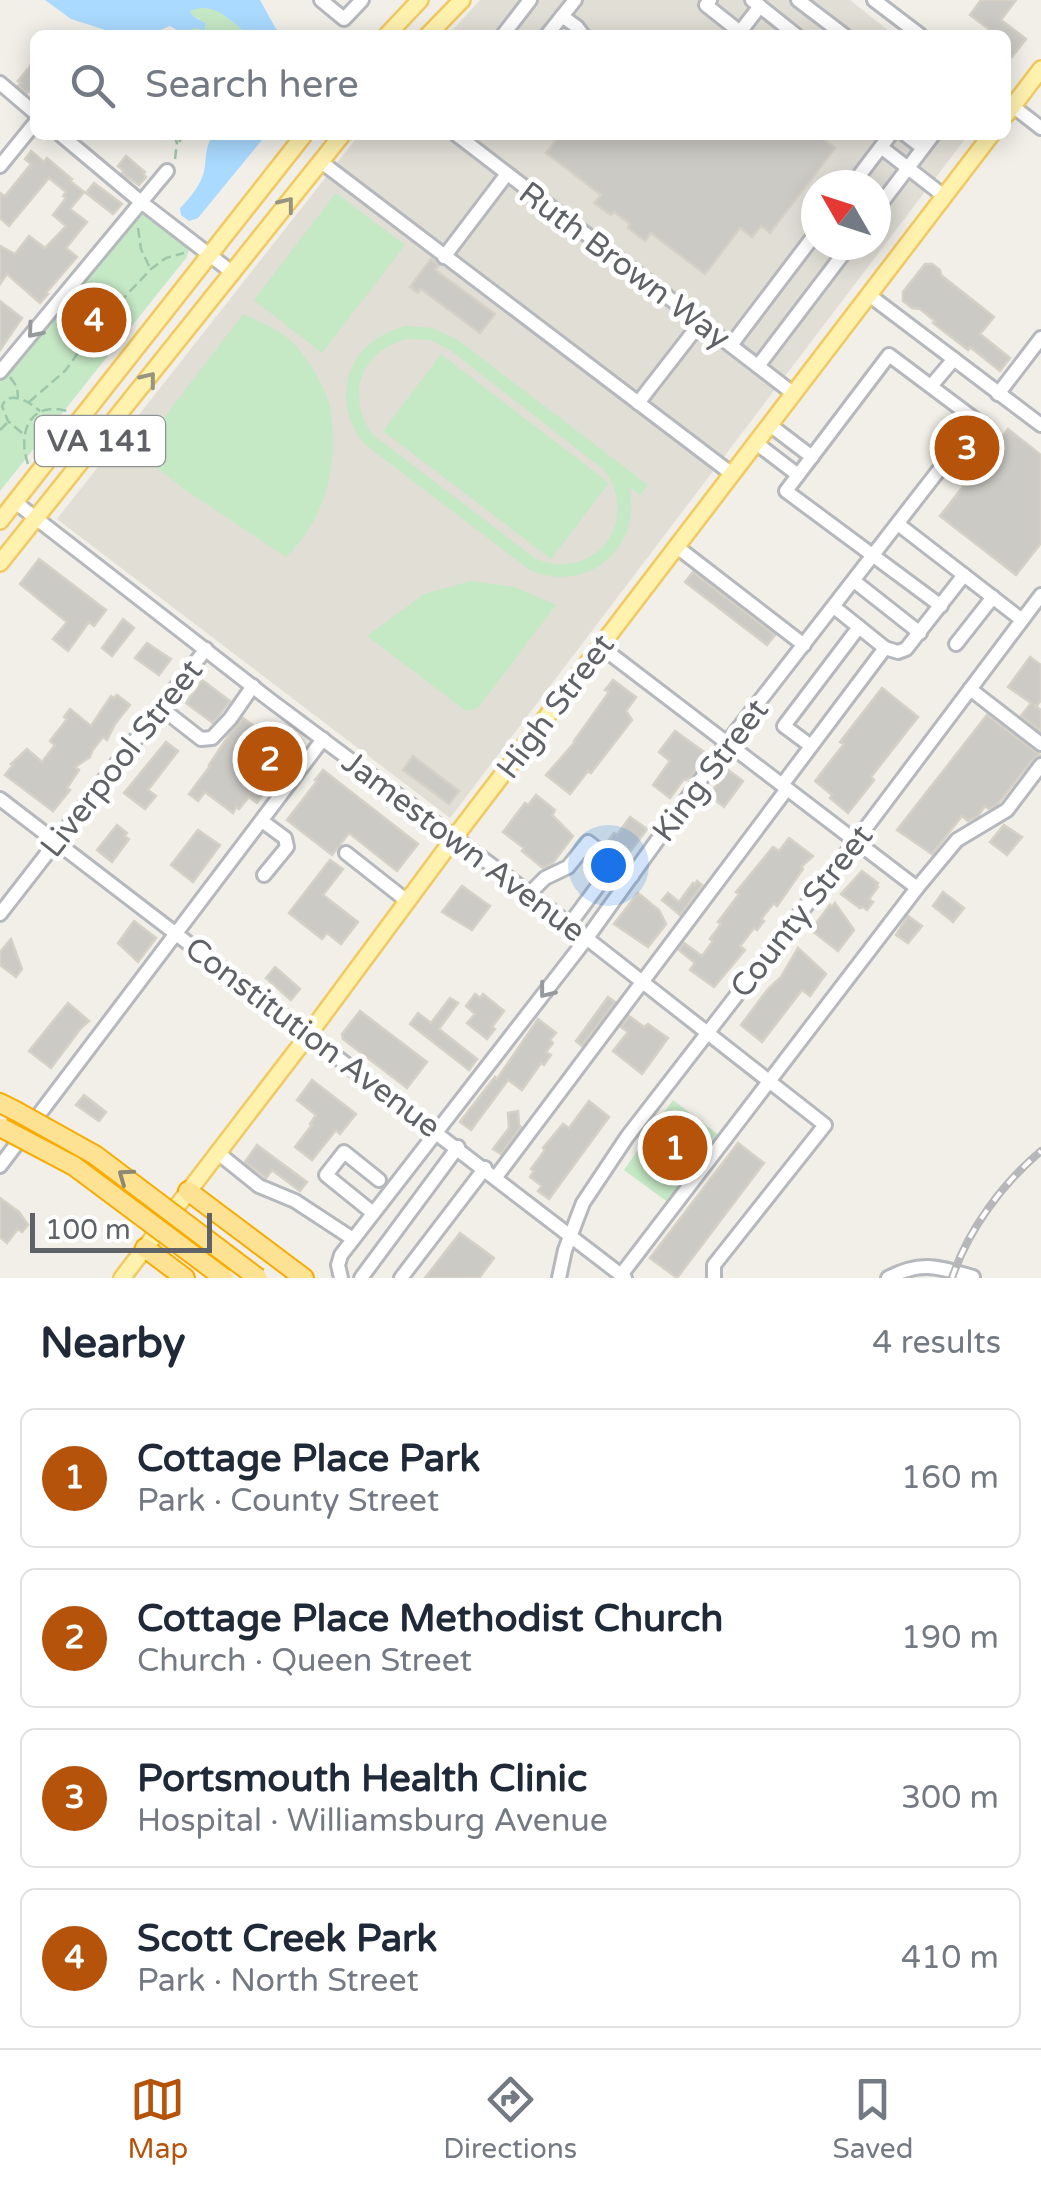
<!DOCTYPE html>
<html lang="en">
<head>
<meta charset="utf-8">
<style>
  body { margin:0; font-family:"Varela Round",sans-serif; background:#f6f6f7; color:#1f2937 }
  .compass { position:absolute; left:801px; top:170px; width:90px; height:90px; border-radius:50%; background:#fff; box-shadow:0 5px 25px #0003; rotate:309deg }
  .scale { position:absolute; left:30px; bottom:25px; width:182px; box-sizing:border-box; padding-left:10px; border:5px solid #5f6368; border-top:0; font-size:28px; line-height:35px; white-space:nowrap; color:#5f6368; -webkit-text-stroke:8px #fff; paint-order:stroke }
  .you { position:absolute; left:608px; top:865px; width:35px; height:35px; margin:-25px; border:8px solid #fff; border-radius:50%; background:#1a73e8; box-shadow:0 0 0 15px #1a73e833 }
  .badge { display:grid; place-items:center; width:65px; height:65px; border-radius:50%; background:#b45309; color:#fff; font-size:32px; font-weight:700 }
  .pin { position:absolute; translate:-50% -50%; border:5px solid #fff; box-shadow:0 2px 10px #0006 }
  .list { margin:0; padding:0; list-style:none }
  h2 { display:flex; justify-content:space-between; align-items:center; height:130px; margin:0; padding:0 40px; font-size:42px }
  h2 small { font-size:32px; font-weight:400; color:#747a83 }
  .list li { display:grid; grid-template-columns:65px 1fr auto; gap:30px; align-items:center; box-sizing:border-box; height:140px; margin:0 20px 20px; padding:0 20px; border:2px solid #e0e1e3; border-radius:15px }
  .list b { display:block; font-size:38px; white-space:nowrap }
  .list p { margin:0; font-size:32px; white-space:nowrap; color:#747a83 }
  .list em { font-size:32px; font-style:normal; color:#747a83 }
  .icon { flex:none; width:55px; height:55px; fill:none; stroke:currentColor; stroke-width:2; stroke-linecap:round; stroke-linejoin:round }
  .map { position:relative; flex:none; width:1041px; height:1278px; overflow:hidden }
  .search { position:absolute; background:#fff; box-shadow:0 5px 25px #0003; left:30px; right:30px; top:30px; height:110px; display:flex; align-items:center; gap:25px; box-sizing:border-box; padding:0 35px; border-radius:15px; color:#747a83; font-size:38px }
  .sheet { height:770px; background:#fff }
  nav { display:flex; justify-content:space-around; align-items:center; box-sizing:border-box; height:140px; border-top:2px solid #e0e1e3; background:#fff; font-size:28px; color:#747a83 }
  nav a { display:grid; justify-items:center; gap:5px }
  nav .on { color:#b45309 }
  .map>svg:first-child { display:block }
</style>
</head>
<body>
<div class="map">
<svg width="1041" height="1278" viewBox="0 0 1041 1278">
  <rect width="100%" height="100%" fill="#f1efe8"/>
  <!-- education -->
  <g fill="#e1ded6" fill-rule="evenodd">
    <path d="M 480,0 L 850,0 L 894,35 L 448,35 Z"/>
    <path d="M 359,135 L 968,135 L 450,818 L 57,519 ZM 816,185 L 876,185 L 876,245 L 816,245 Z"/>
  </g>
  <!-- green -->
  <g fill="#c5e8c5" fill-rule="evenodd">
    <path d="M 211,4 L 222,13 L 230,15 L 248,35 L 192,35 L 189,31 L 200,19 L 193,16 L 190,11 L 196,5 Z"/>
    <path d="M 336,193 L 405,245 L 322,353 L 254,300 Z"/>
    <path d="M 150,212 L 190,247 L 186,258 L 0,491 L 0,382 L 139,216 Z"/>
    <path d="M 243,314 C 261,322 283,331 296,346 C 309,361 322,381 328,400 C 331,407 331,415 332,423 C 337,473 323,521 286,557 L 184,489 L 151,463 L 148,444 L 151,435 Z"/>
    <path d="M 406,326 L 433,328 L 458,340 L 648,485 L 640,495 L 629,487 C 642,549 589,593 531,571 L 363,443 C 328,395 349,340 406,326 ZM 408,339 L 430,340 L 450,350 L 604,470 C 642,521 595,582 536,559 L 372,434 C 345,395 361,350 408,339 Z"/>
    <path d="M 441,354 L 609,483 L 551,559 L 383,431 Z"/>
    <path d="M 471,581 L 515,587 L 556,605 L 478,708 L 466,711 L 367,636 L 424,594 Z"/>
    <path d="M 673,1100 L 720,1136 L 669,1203 L 624,1170 Z"/>
  </g>
  <!-- water -->
  <g fill="#aadaff">
    <path d="M 45,0 L 260,0 L 276,29 L 287,35 L 248,35 C 232,21 213,0 190,11 L 193,16 L 205,23 L 205,30 L 194,28 L 190,31 L 192,35 L 185,35 L 170,26 L 160,30 L 156,35 L 121,35 L 71,19 Z"/>
    <path d="M 213,135 L 247,135 L 254,139 L 258,135 L 266,135 L 198,218 L 189,221 L 181,215 L 180,208 C 191,197 203,183 205,166 C 206,154 206,146 213,135 Z"/>
  </g>
  <!-- building -->
  <g fill="#cccac5" stroke="#d6d1c6" stroke-width="2.5">
    <path d="M 981,0 L 1016,0 L 1001,20 L 1026,39 L 1012,57 L 1006,52 L 1006,35 L 997,35 L 970,15 Z"/>
    <path d="M 35,60 L 35,95 L 29,91 L 27,93 L 18,86 L 21,83 L 18,81 Z"/>
    <path d="M 560,135 L 818,135 L 835,148 L 770,233 L 761,226 L 752,237 L 740,228 L 705,274 L 651,233 L 645,241 L 628,228 L 630,224 L 614,212 L 611,215 L 594,203 L 601,195 L 546,153 Z"/>
    <path d="M 31,151 L 44,162 L 47,158 L 72,179 L 70,181 L 84,192 L 70,209 L 87,222 L 66,248 L 77,257 L 46,293 L 48,294 L 40,303 L 7,274 L 0,284 L 0,246 L 15,254 L 29,236 L 45,248 L 66,226 L 53,215 L 66,198 L 63,196 L 66,192 L 49,178 L 9,226 L 0,218 L 0,193 L 5,196 L 31,164 L 25,159 Z"/>
    <path d="M 126,156 L 145,172 L 143,174 L 146,177 L 139,185 L 122,173 L 124,171 L 118,166 Z"/>
    <path d="M 94,183 L 122,204 L 113,214 L 86,193 Z"/>
    <path d="M 431,259 L 439,265 L 435,270 L 495,314 L 480,333 L 421,289 L 418,293 L 410,287 Z"/>
    <path d="M 925,264 L 932,264 L 940,270 L 941,275 L 994,317 L 980,334 L 1010,358 L 1000,371 L 970,347 L 968,350 L 933,323 L 935,321 L 920,309 L 912,308 L 903,301 L 903,292 Z"/>
    <path d="M 0,301 L 22,318 L 0,350 Z"/>
    <path d="M 1008,429 L 1041,455 L 1041,543 L 1016,575 L 940,516 Z"/>
    <path d="M 39,559 L 106,610 L 94,626 L 89,622 L 68,651 L 53,639 L 67,622 L 20,584 Z"/>
    <path d="M 693,572 L 775,635 L 767,645 L 685,582 Z"/>
    <path d="M 123,619 L 134,628 L 112,656 L 102,648 Z"/>
    <path d="M 147,643 L 171,659 L 159,675 L 135,658 Z"/>
    <path d="M 1030,657 L 1041,665 L 1041,700 L 1036,707 L 1034,705 L 1041,710 L 1041,731 L 1021,716 L 1031,703 L 1008,687 Z"/>
    <path d="M 202,680 L 230,701 L 213,723 L 186,703 Z"/>
    <path d="M 613,680 L 636,697 L 626,711 L 632,720 L 591,773 L 588,771 L 570,794 L 546,775 L 575,742 L 574,741 L 609,692 L 605,690 Z"/>
    <path d="M 882,688 L 918,717 L 871,777 L 874,780 L 848,813 L 830,798 L 832,795 L 815,781 L 844,744 L 840,742 Z"/>
    <path d="M 117,695 L 130,705 L 115,724 L 107,740 L 103,737 L 92,751 L 90,757 L 75,767 L 79,770 L 67,788 L 70,790 L 53,811 L 5,775 L 13,765 L 11,764 L 27,749 L 42,762 L 55,745 L 50,741 L 67,719 L 64,717 L 70,709 L 91,726 L 111,696 L 114,698 Z"/>
    <path d="M 987,715 L 1040,755 L 1033,759 L 997,805 L 989,809 L 985,806 L 978,816 L 968,821 L 962,816 L 932,854 L 897,830 Z"/>
    <path d="M 243,718 L 269,737 L 272,733 L 294,750 L 257,803 L 249,797 L 239,809 L 236,807 L 233,813 L 205,792 L 198,801 L 189,794 L 210,766 L 209,765 L 229,735 Z"/>
    <path d="M 675,731 L 707,754 L 691,777 L 686,780 L 684,779 L 670,798 L 653,785 L 670,761 L 659,752 Z"/>
    <path d="M 166,742 L 178,751 L 148,790 L 156,796 L 145,809 L 124,793 Z"/>
    <path d="M 413,756 L 459,791 L 449,804 L 403,770 Z"/>
    <path d="M 323,770 L 418,844 L 397,871 L 349,833 L 332,855 L 287,820 L 317,781 L 315,780 Z"/>
    <path d="M 728,770 L 743,781 L 724,807 L 709,795 Z"/>
    <path d="M 536,795 L 555,810 L 552,815 L 573,836 L 552,864 L 543,868 L 522,851 L 524,848 L 503,832 L 525,803 L 528,805 Z"/>
    <path d="M 630,817 L 647,829 L 627,856 L 608,841 L 614,833 L 617,835 Z"/>
    <path d="M 117,825 L 127,833 L 124,836 L 129,839 L 112,862 L 97,850 Z"/>
    <path d="M 1004,825 L 1022,837 L 1007,855 L 990,842 Z"/>
    <path d="M 198,830 L 220,845 L 193,882 L 171,865 Z"/>
    <path d="M 789,838 L 813,856 L 801,867 L 803,869 L 777,906 L 774,903 L 761,919 L 764,921 L 757,930 L 754,928 L 740,946 L 745,950 L 714,987 L 690,970 L 695,963 L 679,950 L 684,943 L 702,956 L 713,941 L 710,939 L 721,924 L 718,922 L 739,894 L 736,892 L 773,847 L 779,851 Z"/>
    <path d="M 330,860 L 343,869 L 323,895 L 358,922 L 341,944 L 327,933 L 322,939 L 289,913 Z"/>
    <path d="M 862,871 L 878,883 L 876,886 L 878,887 L 869,899 L 873,902 L 867,910 L 863,907 L 860,908 L 841,894 Z"/>
    <path d="M 697,881 L 702,885 L 680,915 L 662,900 L 668,893 L 679,902 L 693,883 L 695,885 Z"/>
    <path d="M 462,886 L 490,906 L 472,930 L 442,912 Z"/>
    <path d="M 943,892 L 964,908 L 953,922 L 933,906 Z"/>
    <path d="M 638,893 L 659,910 L 666,924 L 648,947 L 614,924 Z"/>
    <path d="M 835,903 L 854,930 L 838,951 L 811,930 L 830,905 L 832,907 Z"/>
    <path d="M 908,916 L 922,926 L 908,943 L 896,935 Z"/>
    <path d="M 134,921 L 156,938 L 138,962 L 118,943 Z"/>
    <path d="M 11,939 L 22,969 L 16,977 L 0,965 L 0,952 Z"/>
    <path d="M 798,948 L 826,974 L 810,996 L 802,990 L 762,1042 L 741,1025 L 768,989 L 781,977 Z"/>
    <path d="M 275,967 L 300,989 L 291,1000 L 266,978 Z"/>
    <path d="M 475,994 L 480,998 L 483,994 L 504,1011 L 492,1027 L 495,1029 L 487,1039 L 467,1023 L 475,1014 L 466,1006 Z"/>
    <path d="M 608,997 L 615,1002 L 582,1046 L 576,1041 Z"/>
    <path d="M 450,998 L 458,1003 L 439,1029 L 477,1059 L 469,1070 L 410,1024 L 418,1013 L 431,1023 Z"/>
    <path d="M 68,1003 L 89,1021 L 81,1028 L 51,1068 L 29,1051 Z"/>
    <path d="M 360,1011 L 427,1062 L 407,1088 L 343,1039 L 342,1034 Z"/>
    <path d="M 629,1016 L 644,1027 L 648,1024 L 668,1038 L 642,1074 L 613,1051 L 628,1032 L 621,1027 Z"/>
    <path d="M 538,1019 L 556,1033 L 550,1040 L 553,1043 L 546,1052 L 551,1055 L 544,1065 L 541,1063 L 522,1090 L 508,1080 L 471,1130 L 460,1122 L 495,1077 L 497,1079 Z"/>
    <path d="M 312,1080 L 356,1114 L 340,1134 L 336,1130 L 312,1160 L 295,1147 L 312,1125 L 310,1124 L 316,1115 L 297,1100 Z"/>
    <path d="M 84,1095 L 106,1112 L 99,1121 L 76,1105 Z"/>
    <path d="M 589,1101 L 609,1117 L 549,1199 L 538,1191 L 542,1186 L 530,1177 L 534,1171 L 531,1169 L 545,1150 L 543,1148 L 563,1124 L 569,1128 Z"/>
    <path d="M 518,1111 L 519,1125 L 521,1127 L 501,1154 L 493,1149 L 509,1128 L 508,1113 Z"/>
    <path d="M 738,1143 L 764,1163 L 677,1278 L 650,1258 Z"/>
    <path d="M 257,1145 L 307,1182 L 300,1191 L 272,1170 L 266,1178 L 245,1162 Z"/>
    <path d="M 0,1198 L 19,1212 L 28,1225 L 22,1232 L 18,1229 L 7,1243 L 0,1237 Z"/>
    <path d="M 460,1233 L 494,1258 L 479,1278 L 425,1278 Z"/>
  </g>
  <g fill="none" stroke-linecap="round" stroke-linejoin="round">
    <defs>
      <g id="minor">
        <path d="M 321,0 L 344,19 L 362,0"/>
        <path d="M 710,0 L 706,5 L 740,32 L 760,6"/>
        <path d="M 752,0 L 796,35"/>
        <path d="M 798,0 L 844,35"/>
        <path d="M 874,0 L 920,35"/>
        <path d="M 562,16 L 577,27 L 583,35"/>
        <path d="M 503,35 L 530,0"/>
        <path d="M 547,35 L 575,0"/>
        <path d="M 0,83 L 35,113"/>
        <path d="M 1006,101 L 1041,128"/>
        <path d="M 61,135 L 141,202 L 233,273"/>
        <path d="M 457,135 L 794,394"/>
        <path d="M 906,135 L 923,148"/>
        <path d="M 881,147 L 944,196"/>
        <path d="M 320,161 L 732,474"/>
        <path d="M 0,166 L 35,123"/>
        <path d="M 852,185 L 890,135"/>
        <path d="M 876,210 L 933,135"/>
        <path d="M 444,257 L 507,174"/>
        <path d="M 869,295 L 1041,425"/>
        <path d="M 731,345 L 816,233"/>
        <path d="M 758,366 L 850,245"/>
        <path d="M 0,372 L 167,171"/>
        <path d="M 931,386 L 954,359"/>
        <path d="M 998,394 L 1041,338"/>
        <path d="M 638,403 L 701,322"/>
        <path d="M 770,425 L 812,457"/>
        <path d="M 756,443 L 798,475"/>
        <path d="M 15,502 L 270,700 L 534,897 L 825,1125 L 714,1265 L 714,1278"/>
        <path d="M 898,524 L 1022,620"/>
        <path d="M 677,547 L 804,645"/>
        <path d="M 854,581 L 920,633"/>
        <path d="M 834,607 L 885,648"/>
        <path d="M 956,644 L 993,597"/>
        <path d="M 600,646 L 917,888"/>
        <path d="M 970,689 L 1041,744"/>
        <path d="M 160,707 L 201,739 L 212,738 L 230,719 L 253,686"/>
        <path d="M 811,746 L 784,726 L 859,627"/>
        <path d="M 782,785 L 885,648 L 898,652 L 906,649 L 964,575"/>
        <path d="M 0,799 L 625,1278"/>
        <path d="M 262,821 L 285,838 L 287,847 L 264,875"/>
        <path d="M 346,853 L 407,901"/>
        <path d="M 529,894 L 545,878 L 568,867 L 588,842 L 632,876"/>
        <path d="M 0,914 L 206,649"/>
        <path d="M 569,925 L 615,863"/>
        <path d="M 218,1153 L 259,1186 L 295,1201 L 353,1239"/>
        <path d="M 0,1166 L 323,739"/>
        <path d="M 496,1177 L 787,789"/>
        <path d="M 373,1213 L 326,1175 L 344,1152 L 379,1180"/>
        <path d="M 621,1275 L 917,888 L 957,840 L 1007,810 L 1041,765"/>
        <path d="M 341,1278 L 338,1265 L 341,1255 L 587,938 L 727,743 L 977,421 L 889,355 L 786,491 L 941,606"/>
        <path d="M 361,1278 L 458,1147"/>
        <path d="M 401,1278 L 485,1168"/>
        <path d="M 559,1278 L 565,1250 L 583,1203 L 627,1137 L 856,841 L 1041,595"/>
        <path d="M 888,1278 C 921,1260 939,1267 973,1277"/>
      </g>
      <g id="major">
        <path d="M 387,35 L 420,0"/>
        <path d="M 428,35 L 462,0"/>
        <path d="M 1006,115 L 1041,69"/>
        <path d="M 0,521 L 304,135"/>
        <path d="M 0,563 L 342,135"/>
        <path d="M 122,1278 L 309,1034 L 454,838 L 991,135"/>
      </g>
      <g id="highway">
        <path d="M 0,1103 L 16,1111"/>
        <path d="M 188,1191 L 304,1278"/>
        <path d="M 145,1248 L 185,1278"/>
      </g>
    </defs>
    <!-- minor casing -->
    <use href="#minor" stroke="#b5b8bc" stroke-width="18"/>
    <!-- major casing -->
    <use href="#major" stroke="#f2c960" stroke-width="20"/>
    <!-- highway casing -->
    <use href="#highway" stroke="#f9ab00" stroke-width="22"/>
    <!-- path -->
    <g stroke="#9cc7a9" stroke-width="2.5" stroke-dasharray="10 5" stroke-linecap="butt">
      <path d="M 174,135 L 177,143 L 175,159"/>
      <path d="M 179,142 L 184,135"/>
      <path d="M 138,228 L 141,249 L 150,268"/>
      <path d="M 10,377 L 17,387 L 18,397"/>
      <path d="M 29,402 L 65,371 L 98,325 L 151,269 L 166,258 L 184,253"/>
      <path d="M 0,430 L 7,423"/>
      <path d="M 22,433 L 8,421 L 2,406 C 9,389 30,402 40,411"/>
      <path d="M 28,464 C 17,433 30,400 67,411"/>
    </g>
    <!-- minor -->
    <use href="#minor" stroke="#fff" stroke-width="12"/>
    <!-- major -->
    <use href="#major" stroke="#fff2af" stroke-width="15"/>
    <!-- highway -->
    <use href="#highway" stroke="#fde293" stroke-width="18"/>
    <defs>
      <path id="rail" d="M 952,1278 C 968,1230 1002,1184 1041,1151"/>
    </defs>
    <!-- rail casing -->
    <use href="#rail" stroke="#b6b7b8" stroke-width="8"/>
    <!-- rail -->
    <use href="#rail" stroke="#fff" stroke-width="4" stroke-dasharray="11" stroke-linecap="butt"/>
    <defs>
      <g id="highway-bridge">
        <path d="M 16,1111 L 95,1155 L 258,1278"/>
        <path d="M 2,1128 L 74,1166 L 224,1278"/>
      </g>
    </defs>
    <!-- highway-bridge casing -->
    <use href="#highway-bridge" stroke="#f9ab00" stroke-width="22" stroke-linecap="butt"/>
    <!-- highway-bridge -->
    <use href="#highway-bridge" stroke="#fde293" stroke-width="18"/>
  </g>
  <!-- one-way arrows -->
  <defs><path id="oneway-chevron" d="M-2-3.5L2.5 0L-2 3.5" fill="none" stroke-width="1.6" stroke-linecap="round" stroke-linejoin="round" transform="scale(2.5)"/></defs>
  <g stroke="#979581">
    <use href="#oneway-chevron" transform="translate(287 204) rotate(-52)"/>
    <use href="#oneway-chevron" transform="translate(149 379) rotate(-52)"/>
  </g>
  <g stroke="#979a9d">
    <use href="#oneway-chevron" transform="translate(34 331) rotate(130)"/>
    <use href="#oneway-chevron" transform="translate(546 991) rotate(128)"/>
  </g>
  <use stroke="#8e8975" href="#oneway-chevron" transform="translate(125 1176) rotate(-144)"/>
  <g text-anchor="middle" stroke-width="10" stroke-linejoin="round" paint-order="stroke">
    <!-- shield labels -->
    <rect fill="#fff" stroke="#8f9295" stroke-width="2.5" x="35" y="416" width="130" height="50" rx="8"/>
    <g font-size="30" font-weight="bold" fill="#5f6368">
      <text x="100" y="451">VA 141</text>
    </g>
    <!-- street labels -->
    <g font-size="32" fill="#5f6368" stroke="#fff">
      <text transform="translate(625 265) rotate(37)" y="11">Ruth Brown Way</text>
      <text transform="translate(555 706) rotate(-53)" y="11">High Street</text>
      <text transform="translate(121 758) rotate(-52)" y="11">Liverpool Street</text>
      <text transform="translate(710 770) rotate(-53)" y="11">King Street</text>
      <text transform="translate(464 846) rotate(37)" y="11">Jamestown Avenue</text>
      <text transform="translate(801 911) rotate(-52)" y="11">County Street</text>
      <text transform="translate(313 1037) rotate(37)" y="11">Constitution Avenue</text>
    </g>
  </g>
</svg>
<svg class="compass" viewBox="-18 -18 36 36"><path d="M0-13l5 13h-10z" fill="#e53935"/><path d="M0 13l5-13h-10z" fill="#747a83"/></svg>
<div class="scale">100 m</div>
<div class="you"></div>
<div class="pin badge" style="left:675px;top:1148px">1</div>
<div class="pin badge" style="left:270px;top:759px">2</div>
<div class="pin badge" style="left:967px;top:448px">3</div>
<div class="pin badge" style="left:94px;top:320px">4</div>
<div class="search"><svg class="icon" aria-label="search" viewBox="0 0 24 24"><circle cx="10" cy="10" r="6"/><path d="M15 15l6 6"/></svg>Search here</div>
</div>
<section class="sheet">
<h2>Nearby<small>4 results</small></h2>
<ul class="list">
<li><span class="badge">1</span><div><b>Cottage Place Park</b><p>Park · County Street</p></div><em>160 m</em></li>
<li><span class="badge">2</span><div><b>Cottage Place Methodist Church</b><p>Church · Queen Street</p></div><em>190 m</em></li>
<li><span class="badge">3</span><div><b>Portsmouth Health Clinic</b><p>Hospital · Williamsburg Avenue</p></div><em>300 m</em></li>
<li><span class="badge">4</span><div><b>Scott Creek Park</b><p>Park · North Street</p></div><em>410 m</em></li>
</ul>
</section>
<nav>
<a class="on"><svg class="icon" aria-label="map" viewBox="0 0 24 24"><path d="M3 6l6-2 6 2 6-2v14l-6 2-6-2-6 2zM9 4v14M15 6v14"/></svg>Map</a>
<a><svg class="icon" aria-label="directions" viewBox="0 0 24 24"><path d="M12 3l9 9-9 9-9-9zM9 14v-3h6M13 9l2 2-2 2"/></svg>Directions</a>
<a><svg class="icon" aria-label="saved" viewBox="0 0 24 24"><path d="M7 4h10v16l-5-4-5 4z"/></svg>Saved</a>
</nav>
</body>
</html>
